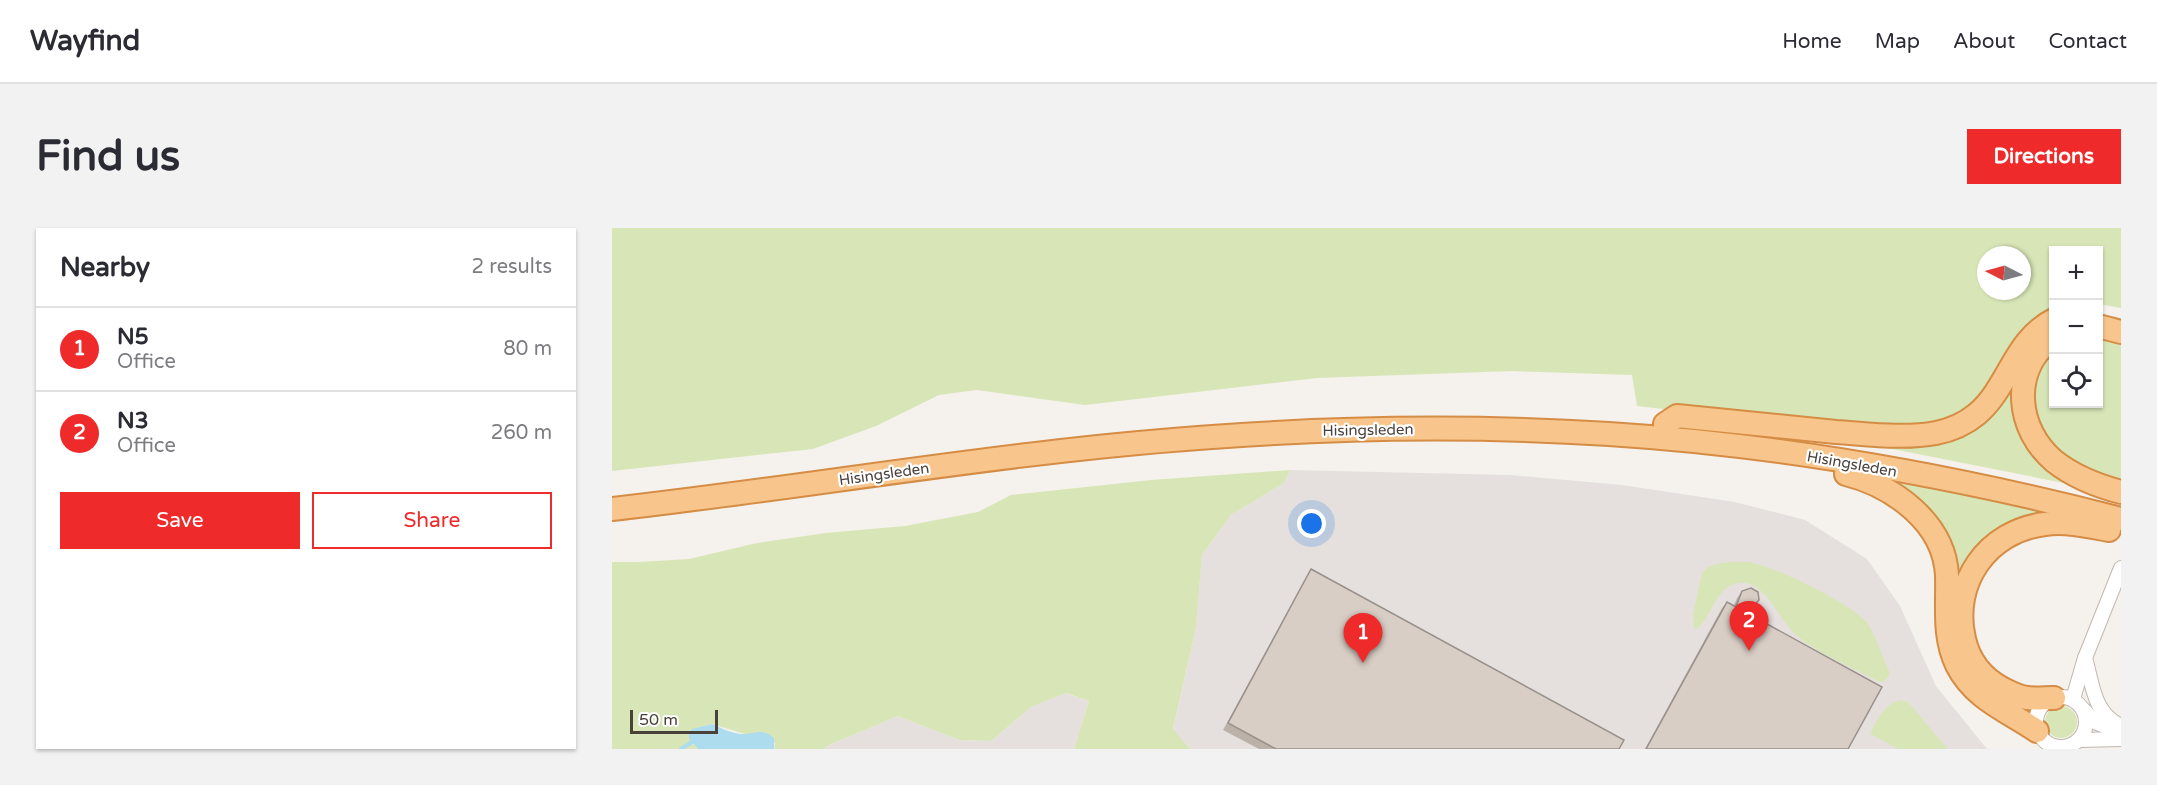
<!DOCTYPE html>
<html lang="en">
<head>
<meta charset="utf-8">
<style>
  body { margin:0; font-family:"Varela Round",sans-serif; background:#f2f2f3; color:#2b2b33 }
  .controls { position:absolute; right:18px; top:18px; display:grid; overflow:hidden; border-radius:0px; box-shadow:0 2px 4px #0004 }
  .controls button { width:54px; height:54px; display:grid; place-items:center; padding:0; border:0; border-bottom:2px solid #e1e1e2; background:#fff; color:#2b2b33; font:30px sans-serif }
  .compass { position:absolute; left:1365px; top:18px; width:54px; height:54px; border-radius:50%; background:#fff; box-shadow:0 2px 4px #0004; rotate:276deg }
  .scale { position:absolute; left:18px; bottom:15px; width:88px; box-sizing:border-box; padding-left:6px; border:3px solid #49413a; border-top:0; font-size:16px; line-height:21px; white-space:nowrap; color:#49413a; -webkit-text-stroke:4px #fff; paint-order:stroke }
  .you { position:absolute; left:700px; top:296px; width:21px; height:21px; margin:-15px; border:4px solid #fff; border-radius:50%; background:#1a73e8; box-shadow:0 0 0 9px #1a73e833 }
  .badge { display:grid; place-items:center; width:39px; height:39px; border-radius:50%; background:#ee2b2a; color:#fff; font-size:20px; font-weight:700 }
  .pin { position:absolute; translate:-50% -50px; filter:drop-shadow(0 2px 3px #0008) }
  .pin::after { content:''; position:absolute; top:32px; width:21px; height:18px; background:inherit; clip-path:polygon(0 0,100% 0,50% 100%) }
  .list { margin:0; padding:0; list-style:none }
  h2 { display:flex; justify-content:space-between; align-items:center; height:78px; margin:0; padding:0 24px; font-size:26px }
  h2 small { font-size:20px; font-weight:400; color:#7c7c81 }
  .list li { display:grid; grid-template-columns:39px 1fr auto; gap:18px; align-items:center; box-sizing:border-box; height:84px; padding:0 24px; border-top:2px solid #e1e1e2 }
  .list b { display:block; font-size:22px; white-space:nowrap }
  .list p { margin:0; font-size:20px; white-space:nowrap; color:#7c7c81 }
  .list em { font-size:20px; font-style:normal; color:#7c7c81 }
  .actions { display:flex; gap:12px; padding:18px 24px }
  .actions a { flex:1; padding:14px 0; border:2px solid #ee2b2a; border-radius:0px; text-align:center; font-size:21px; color:#ee2b2a }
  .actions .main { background:#ee2b2a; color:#fff }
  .icon { flex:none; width:33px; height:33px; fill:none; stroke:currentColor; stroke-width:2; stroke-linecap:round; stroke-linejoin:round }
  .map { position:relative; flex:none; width:1509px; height:521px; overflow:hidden; border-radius:0px }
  header { display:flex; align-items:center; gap:36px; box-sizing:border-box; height:84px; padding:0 30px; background:#fff; border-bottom:2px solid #e1e1e2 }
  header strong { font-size:28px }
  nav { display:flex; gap:33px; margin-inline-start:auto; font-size:21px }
  .intro { display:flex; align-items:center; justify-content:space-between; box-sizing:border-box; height:144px; padding:0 36px }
  h1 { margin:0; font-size:42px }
  .button { padding:15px 27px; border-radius:0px; background:#ee2b2a; color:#fff; font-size:21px; font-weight:700 }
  main { display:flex; gap:36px; padding:0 36px }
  aside { flex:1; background:#fff; border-radius:0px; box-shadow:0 2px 4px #0004 }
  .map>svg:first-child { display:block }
</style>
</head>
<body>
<header>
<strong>Wayfind</strong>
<nav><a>Home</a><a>Map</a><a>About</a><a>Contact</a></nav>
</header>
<div class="intro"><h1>Find us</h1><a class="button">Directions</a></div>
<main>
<aside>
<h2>Nearby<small>2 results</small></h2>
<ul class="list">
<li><span class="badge">1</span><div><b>N5</b><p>Office</p></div><em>80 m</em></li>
<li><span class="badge">2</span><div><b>N3</b><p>Office</p></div><em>260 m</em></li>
</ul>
<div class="actions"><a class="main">Save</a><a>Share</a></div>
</aside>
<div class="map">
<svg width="1509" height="521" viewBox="0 0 1509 521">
  <rect width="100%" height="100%" fill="#f5f1ec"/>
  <!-- industrial -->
  <g fill="#e5e0dd">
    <path d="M 678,242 L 898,247 L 1010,257 L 1123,274 L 1193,292 L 1255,331 L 1288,378 L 1324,458 L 1375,521 L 578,521 L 561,502 L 584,400 L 590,327 L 619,287 L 672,255 Z"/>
    <path d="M 453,465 L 477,473 L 462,521 L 212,521 L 215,518 L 286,488 L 347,512 L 379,513 L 419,479 Z"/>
  </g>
  <!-- green -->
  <g fill="#d8e6b7" fill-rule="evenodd">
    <path d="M 0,0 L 1509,0 L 1509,80 L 1487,76 L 1486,22 L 1442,22 L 1441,84 L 1373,169 L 1323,200 L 1059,182 L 1025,178 L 1020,147 L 900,143 L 705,150 L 473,177 L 365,162 L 327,167 L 264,198 L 201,221 L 0,243 ZM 1374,27 L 1410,27 L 1410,63 L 1374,63 Z"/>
    <path d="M 1487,104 L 1509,110 L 1509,259 L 1438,221 L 1415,172 L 1416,155 L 1441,114 L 1442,176 L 1486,176 Z"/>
    <path d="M 1410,128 L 1405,176 L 1472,259 L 1245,214 L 1334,209 Z"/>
    <path d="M 678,242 L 672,255 L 619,287 L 590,327 L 584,400 L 561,501 L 578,521 L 462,521 L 477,473 L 454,465 L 419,479 L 379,513 L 347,512 L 286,488 L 215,518 L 212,521 L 162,521 L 163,515 L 100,496 L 81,501 L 77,511 L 86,521 L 0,521 L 0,334 L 27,334 L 77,331 L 145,315 L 214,305 L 293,298 L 366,284 L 399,267 L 539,252 Z"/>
    <path d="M 1263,244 L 1464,287 L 1441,290 L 1347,351 L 1344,328 L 1340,316 L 1326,292 L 1297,263 Z"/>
    <path d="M 1137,334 C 1162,338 1241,376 1256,396 C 1265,409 1270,428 1277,443 C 1278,448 1275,451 1271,454 L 1266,453 C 1243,441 1194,420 1179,402 C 1164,386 1150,347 1122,356 C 1103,362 1099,390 1085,401 L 1082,400 L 1081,386 L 1090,345 C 1099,332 1123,334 1137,334 Z"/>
    <path d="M 1289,472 L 1296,474 L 1336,521 L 1286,521 L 1258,506 C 1266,491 1271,476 1289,472 Z"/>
    <circle cx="1449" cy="494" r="16"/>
  </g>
  <!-- water -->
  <path fill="#acdced" d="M 100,496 C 109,500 119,505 129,506 C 142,507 151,499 162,510 L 162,521 L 86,521 L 77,511 L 77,506 L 80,501 Z"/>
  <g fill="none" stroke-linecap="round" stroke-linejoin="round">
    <!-- stream -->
    <path stroke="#acdced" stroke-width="4" d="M 69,521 L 80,514"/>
    <defs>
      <g id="minor">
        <path d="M 1473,430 C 1481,457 1481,485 1509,498"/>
        <circle cx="1449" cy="494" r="25"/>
        <path d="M 1461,471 L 1473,430 L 1509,340"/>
        <path d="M 1472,482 L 1483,494 L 1507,504"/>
        <path d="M 1467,512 L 1509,511"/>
      </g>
      <g id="trunk">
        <path d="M 1486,98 L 1509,104"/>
        <path d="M 1438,112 C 1398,144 1405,202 1442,233 C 1461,248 1486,258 1509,264"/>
        <path d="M 1053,196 L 1065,188 C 1118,193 1171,199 1224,204 C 1256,206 1292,211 1324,205 C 1339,202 1353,196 1365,186 C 1397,159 1402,112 1442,92"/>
        <path d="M 1234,246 C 1281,258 1332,294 1335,347 C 1336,378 1331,408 1345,437 C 1362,471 1396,483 1425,503"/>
        <path d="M 0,281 C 205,258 409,221 615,208 C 742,199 869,198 997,206 C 1169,217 1342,248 1509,291"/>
        <path d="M 1442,470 C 1433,470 1423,471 1415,470 C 1406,469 1397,464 1389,460 C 1369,449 1357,433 1352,411 C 1339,355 1375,303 1433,296 C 1454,293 1476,298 1497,302"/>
      </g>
    </defs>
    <!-- minor casing -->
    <use href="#minor" stroke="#c0b7ae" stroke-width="16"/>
    <!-- trunk casing -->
    <use href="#trunk" stroke="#d58c45" stroke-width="26"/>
    <!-- minor -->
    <use href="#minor" stroke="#fff" stroke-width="14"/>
    <!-- trunk -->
    <use href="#trunk" stroke="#f8c68c" stroke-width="22"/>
  </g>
  <!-- wall -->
  <g fill="#bbb1a9">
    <path d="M 699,341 L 1007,521 L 647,521 L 611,502 L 695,348 Z"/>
    <path d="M 1130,363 L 1142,379 L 1136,386 L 1236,521 L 1033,521 L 1110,380 L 1115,374 L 1122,378 L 1125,370 Z"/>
  </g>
  <!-- building -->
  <g fill="#d9cec5" stroke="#98908a" stroke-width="1.5">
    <path d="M 699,341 L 1012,512 L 1007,521 L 664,521 L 616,495 Z"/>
    <path d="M 1139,360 L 1146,364 L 1147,372 L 1135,385 L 1270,459 L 1236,521 L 1034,521 L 1115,374 L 1124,379 L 1130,363 Z"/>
  </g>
  <g text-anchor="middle" stroke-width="4.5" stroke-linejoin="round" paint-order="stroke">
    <!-- street labels -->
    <g font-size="15" fill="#49413a" stroke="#fff">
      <text transform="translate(756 202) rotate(-1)" y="5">Hisingsleden</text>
      <text transform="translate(1240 236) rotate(10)" y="5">Hisingsleden</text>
      <text transform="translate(272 246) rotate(-8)" y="5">Hisingsleden</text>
    </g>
  </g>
</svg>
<div class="controls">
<button>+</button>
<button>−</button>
<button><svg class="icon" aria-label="locate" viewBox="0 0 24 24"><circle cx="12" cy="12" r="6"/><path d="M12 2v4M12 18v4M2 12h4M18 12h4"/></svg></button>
</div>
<svg class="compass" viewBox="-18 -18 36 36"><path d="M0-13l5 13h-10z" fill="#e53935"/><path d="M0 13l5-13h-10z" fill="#7c7c81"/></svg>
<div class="scale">50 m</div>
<div class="you"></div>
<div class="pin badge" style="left:751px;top:435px">1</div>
<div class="pin badge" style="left:1137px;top:423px">2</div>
</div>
</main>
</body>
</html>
